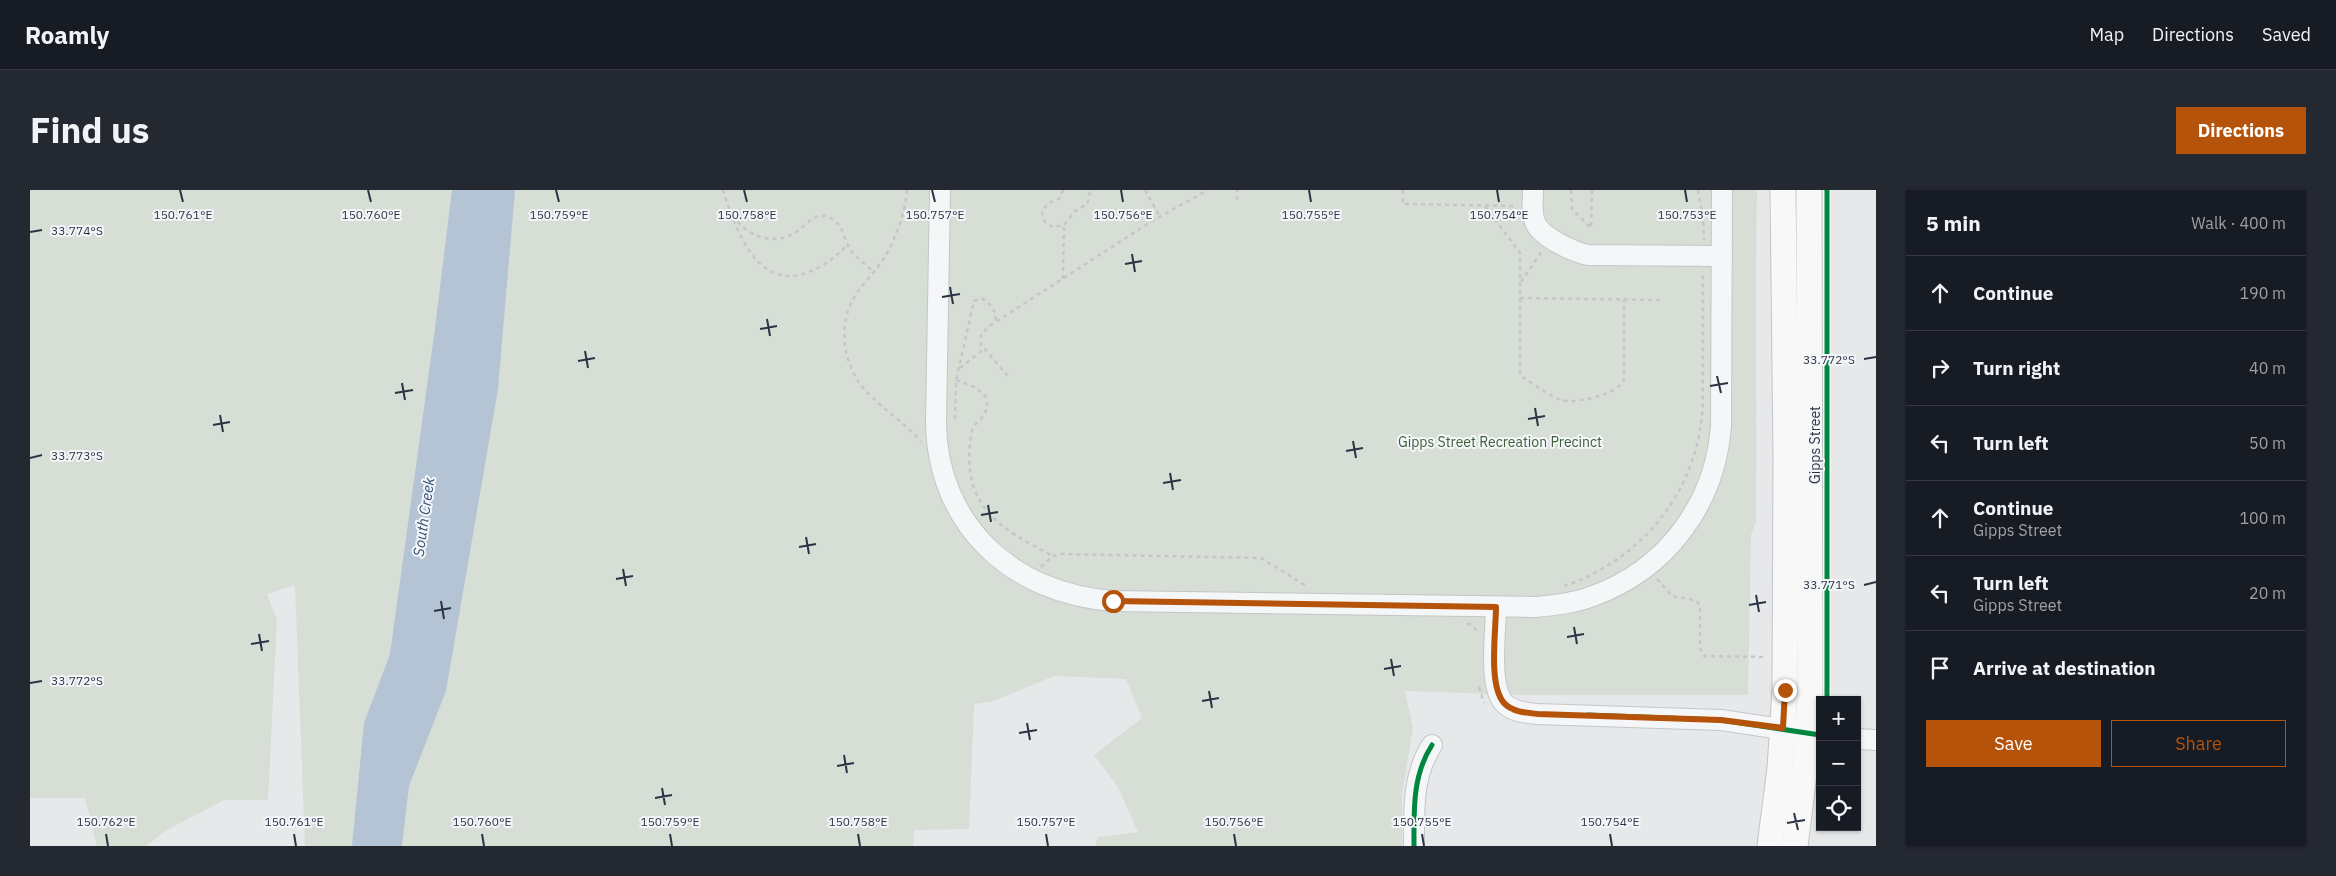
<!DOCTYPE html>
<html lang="en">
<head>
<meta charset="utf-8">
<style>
  body { margin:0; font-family:"IBM Plex Sans",sans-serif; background:#242831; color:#f1f3f6 }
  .controls { position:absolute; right:15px; bottom:15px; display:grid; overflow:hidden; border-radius:0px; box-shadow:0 1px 4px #0004 }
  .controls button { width:45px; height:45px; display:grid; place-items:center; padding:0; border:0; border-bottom:1px solid #363941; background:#171b24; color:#f1f3f6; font:25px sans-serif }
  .stop { position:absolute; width:15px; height:15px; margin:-11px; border:4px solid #b45309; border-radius:50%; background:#fff }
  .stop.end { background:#b45309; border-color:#fff; box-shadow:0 1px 5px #0008 }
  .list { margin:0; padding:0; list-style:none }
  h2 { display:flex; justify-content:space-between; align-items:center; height:65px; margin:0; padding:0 20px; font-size:21px }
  h2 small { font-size:16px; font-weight:400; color:#9ea1a6 }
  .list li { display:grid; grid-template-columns:32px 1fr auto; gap:15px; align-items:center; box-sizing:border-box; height:75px; padding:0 20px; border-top:1px solid #363941 }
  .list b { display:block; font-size:19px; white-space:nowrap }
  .list p { margin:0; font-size:16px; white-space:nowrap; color:#9ea1a6 }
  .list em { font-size:16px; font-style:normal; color:#9ea1a6 }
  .actions { display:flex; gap:10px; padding:15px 20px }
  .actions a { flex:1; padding:11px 0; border:1px solid #b45309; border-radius:0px; text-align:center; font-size:18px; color:#b45309 }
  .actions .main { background:#b45309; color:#fff }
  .icon { flex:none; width:28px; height:28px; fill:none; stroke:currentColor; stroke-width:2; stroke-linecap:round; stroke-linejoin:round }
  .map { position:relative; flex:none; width:1846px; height:656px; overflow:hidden; border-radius:0px }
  header { display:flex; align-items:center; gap:30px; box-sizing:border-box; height:70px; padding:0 25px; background:#171b24; border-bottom:1px solid #363941 }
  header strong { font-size:24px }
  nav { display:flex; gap:28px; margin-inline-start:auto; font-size:18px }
  .intro { display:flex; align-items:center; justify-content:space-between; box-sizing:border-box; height:120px; padding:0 30px }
  h1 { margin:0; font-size:35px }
  .button { padding:12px 22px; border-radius:0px; background:#b45309; color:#fff; font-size:18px; font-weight:700 }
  main { display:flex; gap:30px; padding:0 30px }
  aside { flex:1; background:#171b24; border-radius:0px; box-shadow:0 1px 4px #0004 }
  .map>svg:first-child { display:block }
</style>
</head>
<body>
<header>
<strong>Roamly</strong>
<nav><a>Map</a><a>Directions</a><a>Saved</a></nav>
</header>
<div class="intro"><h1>Find us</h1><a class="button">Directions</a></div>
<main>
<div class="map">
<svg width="1846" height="656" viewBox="0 0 1846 656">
  <rect width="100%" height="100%" fill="#e6e8ea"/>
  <!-- green -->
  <path fill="#d6ded6" d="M 0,0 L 1727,0 C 1725,112 1727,219 1726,332 L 1721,345 L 1718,505 L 1499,505 L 1375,501 L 1383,539 L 1372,604 L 1372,656 L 1065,656 L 1068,647 L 1108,642 L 1088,597 L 1064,565 L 1112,528 L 1096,489 L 1024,486 L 964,511 L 944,514 L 939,639 L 884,640 L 883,656 L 275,656 L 265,395 L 237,404 L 247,430 L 238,610 L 194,610 L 137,640 L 116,656 L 67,656 L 55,608 L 0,608 Z"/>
  <!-- water -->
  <path fill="#b4c4d5" d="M 422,0 L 485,0 L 468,199 L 416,501 L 379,596 L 372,656 L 322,656 L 334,533 L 360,464 L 405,138 Z"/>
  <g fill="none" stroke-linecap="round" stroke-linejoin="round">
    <defs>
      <g id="minor">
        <path d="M 910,0 L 906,232 C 907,335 983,404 1083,411 L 1506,417 C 1525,415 1545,413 1563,406 C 1637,379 1685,314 1691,236 L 1692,0"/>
        <path d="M 1503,0 C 1503,11 1501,22 1505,32 C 1510,47 1544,62 1558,65 L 1692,66"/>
        <path d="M 1466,417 C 1466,441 1458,496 1474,513 C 1482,522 1497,523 1507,524 L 1691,530 L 1790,545"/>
        <path d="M 1827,549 L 1846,550"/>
        <path d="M 1384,656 C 1384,621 1382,586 1402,555"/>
      </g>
      <g id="major">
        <path d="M 1740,656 L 1750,578 L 1755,500 L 1756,269 L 1753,0"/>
        <path d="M 1765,656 L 1775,576 L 1780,504 L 1779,0"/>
      </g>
    </defs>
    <!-- minor casing -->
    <use href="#minor" stroke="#c4c6c8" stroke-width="22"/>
    <!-- major casing -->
    <use href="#major" stroke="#c2c5c8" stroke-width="27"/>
    <!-- path -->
    <g stroke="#c5c6ca" stroke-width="2.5" stroke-dasharray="4 4" stroke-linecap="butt">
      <path d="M 693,0 C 705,38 727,103 779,82 C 794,76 806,67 817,55"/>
      <path d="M 877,0 C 875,23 867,45 856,65 C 848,79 835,91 826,104 C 808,132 812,168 830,194 C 846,215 874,231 891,252"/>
      <path d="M 1033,0 L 1029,9 L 1018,13 L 1012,22 L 1015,32 L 1023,37 L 1034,35 L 1045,21 L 1057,14 L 1060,6 L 1059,0"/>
      <path d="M 1115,0 L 1130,27"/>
      <path d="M 1373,0 L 1373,14 L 1486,16"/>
      <path d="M 1541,0 L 1542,19 L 1561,38 L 1562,0"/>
      <path d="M 1668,0 L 1673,28 L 1674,50"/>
      <path d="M 1207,10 L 1207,0"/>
      <path d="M 1455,16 L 1490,63 L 1490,186 C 1503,193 1517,205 1531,210 C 1544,214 1588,205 1594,190 L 1594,110"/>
      <path d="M 702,26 C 719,47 745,58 769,40 C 778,33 785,22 798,27 C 814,33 813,49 821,61 C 828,69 836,75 844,82"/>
      <path d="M 1033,89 L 1034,35"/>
      <path d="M 1491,92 L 1512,61"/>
      <path d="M 1490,108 L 1630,110"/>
      <path d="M 930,178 L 954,159"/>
      <path d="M 978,186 L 951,155 L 951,145 L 958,137 L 1122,31 L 1178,0"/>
      <path d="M 926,190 L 947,198 L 957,208 C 959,232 943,228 941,245 C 931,316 967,337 1023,366"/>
      <path d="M 925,229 L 926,190 L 944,111 L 951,108 C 962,115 965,119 966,132"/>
      <path d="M 1011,377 L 1023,366 L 1031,364 L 1231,368 L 1278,397"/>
      <path d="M 1627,389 L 1642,406 L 1665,410 L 1670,415 L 1670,458 L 1674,466 L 1734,467"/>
      <path d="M 1534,396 C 1606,372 1661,310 1671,233 C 1674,216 1672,198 1673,180 C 1673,147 1673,114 1673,81"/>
      <path d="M 1437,434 L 1440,434 L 1448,442"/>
      <path d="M 1449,497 L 1454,513"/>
    </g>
    <!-- minor -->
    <use href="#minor" stroke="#f5f6f7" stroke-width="20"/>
    <!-- major -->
    <use href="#major" stroke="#f8f8f8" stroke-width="25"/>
    <defs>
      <g id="cycleway">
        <path d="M 1797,510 L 1797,0"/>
        <path d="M 1558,525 L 1691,530 L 1790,545"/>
        <path d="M 1384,656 C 1384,621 1382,586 1402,555"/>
      </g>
    </defs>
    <!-- cycleway casing -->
    <use href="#cycleway" stroke="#f4f6f9" stroke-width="8"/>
    <!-- cycleway -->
    <use href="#cycleway" stroke="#00873e" stroke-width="5"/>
  </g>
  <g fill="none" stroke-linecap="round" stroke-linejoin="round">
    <!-- route -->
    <path stroke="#b45309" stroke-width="6" d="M 1083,411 L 1466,417 C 1466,441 1458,495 1474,513 C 1482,522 1497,523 1508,524 L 1691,530 L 1753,538 L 1755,500"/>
  </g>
  <!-- ticks -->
  <path fill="none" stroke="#2b3445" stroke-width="2" d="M 150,0 L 153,12M 338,0 L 341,12M 526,0 L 529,12M 714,0 L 717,12M 902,0 L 905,12M 1091,0 L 1093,12M 1279,0 L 1281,12M 1467,0 L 1469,12M 1655,0 L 1657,12M 0,42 L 12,40M 1102,64 L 1105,82M 1095,74 L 1112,71M 920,97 L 923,114M 912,107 L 930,104M 737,129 L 740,146M 730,139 L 747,136M 555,161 L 558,178M 1834,169 L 1846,167M 548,171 L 565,168M 1687,186 L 1691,203M 372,193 L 375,210M 1680,196 L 1698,193M 365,203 L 383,200M 1505,218 L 1508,236M 190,225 L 193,242M 1498,229 L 1515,226M 183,235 L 200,232M 1323,251 L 1326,268M 1316,261 L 1333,258M 0,268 L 12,265M 1140,283 L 1143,300M 1133,293 L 1151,290M 958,315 L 961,332M 951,325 L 968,322M 776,347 L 779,364M 769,357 L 786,354M 593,379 L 596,396M 586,389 L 603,386M 1834,395 L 1846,392M 1726,405 L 1729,422M 411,411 L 414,429M 1719,415 L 1736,412M 404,421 L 421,418M 1544,437 L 1547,454M 229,444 L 232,461M 1537,447 L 1554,444M 221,454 L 239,451M 1361,469 L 1364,486M 1354,479 L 1371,476M 0,493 L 12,491M 1179,501 L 1182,518M 1172,511 L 1189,508M 997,533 L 1000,550M 989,543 L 1007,540M 814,565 L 817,583M 807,576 L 824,573M 632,598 L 635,615M 625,608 L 642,605M 1764,623 L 1768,640M 1757,633 L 1775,630M 76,644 L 78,656M 264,644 L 266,656M 452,644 L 454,656M 640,644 L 642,656M 828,644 L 830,656M 1016,644 L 1018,656M 1204,644 L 1206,656M 1392,644 L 1394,656M 1580,644 L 1582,656"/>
  <g text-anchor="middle" stroke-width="4" stroke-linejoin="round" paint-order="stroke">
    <!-- park labels -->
    <g font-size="14" fill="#3f6138" stroke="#f4f6f9">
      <text x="1470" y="257">Gipps Street Recreation Precinct</text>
    </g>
    <!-- street labels -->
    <g font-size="14" fill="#2b3445" stroke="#f4f6f9">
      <text transform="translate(1785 255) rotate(-90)" y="5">Gipps Street</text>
    </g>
    <!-- water labels -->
    <g font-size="15" font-style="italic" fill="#34527a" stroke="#f4f6f9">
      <text transform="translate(394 327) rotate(-82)" y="5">South Creek</text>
    </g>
  </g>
  <g font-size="12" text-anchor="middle" fill="#2b3445" stroke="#f4f6f9" stroke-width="4" stroke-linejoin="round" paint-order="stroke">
    <text x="1657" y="29">150.753°E</text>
    <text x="153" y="29">150.761°E</text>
    <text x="341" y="29">150.760°E</text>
    <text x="529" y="29">150.759°E</text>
    <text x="717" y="29">150.758°E</text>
    <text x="905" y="29">150.757°E</text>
    <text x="1093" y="29">150.756°E</text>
    <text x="1281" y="29">150.755°E</text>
    <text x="1469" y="29">150.754°E</text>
    <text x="47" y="45">33.774°S</text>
    <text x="1799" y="174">33.772°S</text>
    <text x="47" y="270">33.773°S</text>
    <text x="1799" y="399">33.771°S</text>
    <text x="47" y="495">33.772°S</text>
    <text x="76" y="636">150.762°E</text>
    <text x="264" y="636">150.761°E</text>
    <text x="452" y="636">150.760°E</text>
    <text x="640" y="636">150.759°E</text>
    <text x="828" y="636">150.758°E</text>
    <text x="1016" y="636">150.757°E</text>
    <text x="1204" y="636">150.756°E</text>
    <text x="1392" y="636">150.755°E</text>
    <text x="1580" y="636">150.754°E</text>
  </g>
</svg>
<div class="controls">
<button>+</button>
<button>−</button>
<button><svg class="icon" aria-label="locate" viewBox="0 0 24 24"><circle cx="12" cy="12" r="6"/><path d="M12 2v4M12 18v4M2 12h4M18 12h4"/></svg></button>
</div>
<div class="stop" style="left:1083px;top:411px"></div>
<div class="stop end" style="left:1755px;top:500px"></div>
</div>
<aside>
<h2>5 min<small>Walk · 400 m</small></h2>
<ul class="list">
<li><svg class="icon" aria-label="ahead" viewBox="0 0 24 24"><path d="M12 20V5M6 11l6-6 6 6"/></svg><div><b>Continue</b></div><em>190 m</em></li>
<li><svg class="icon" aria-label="right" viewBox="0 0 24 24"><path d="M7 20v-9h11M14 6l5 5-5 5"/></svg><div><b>Turn right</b></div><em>40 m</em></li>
<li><svg class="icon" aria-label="left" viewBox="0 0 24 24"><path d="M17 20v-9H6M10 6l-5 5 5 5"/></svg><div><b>Turn left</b></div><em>50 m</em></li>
<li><svg class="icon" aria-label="ahead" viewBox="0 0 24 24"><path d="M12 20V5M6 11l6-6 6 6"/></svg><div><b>Continue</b><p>Gipps Street</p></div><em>100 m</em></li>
<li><svg class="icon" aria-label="left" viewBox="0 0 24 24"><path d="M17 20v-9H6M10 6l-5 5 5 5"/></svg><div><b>Turn left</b><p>Gipps Street</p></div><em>20 m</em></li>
<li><svg class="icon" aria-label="arrive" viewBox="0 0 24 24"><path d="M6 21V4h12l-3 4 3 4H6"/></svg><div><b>Arrive at destination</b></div></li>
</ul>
<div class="actions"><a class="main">Save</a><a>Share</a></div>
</aside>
</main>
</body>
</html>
